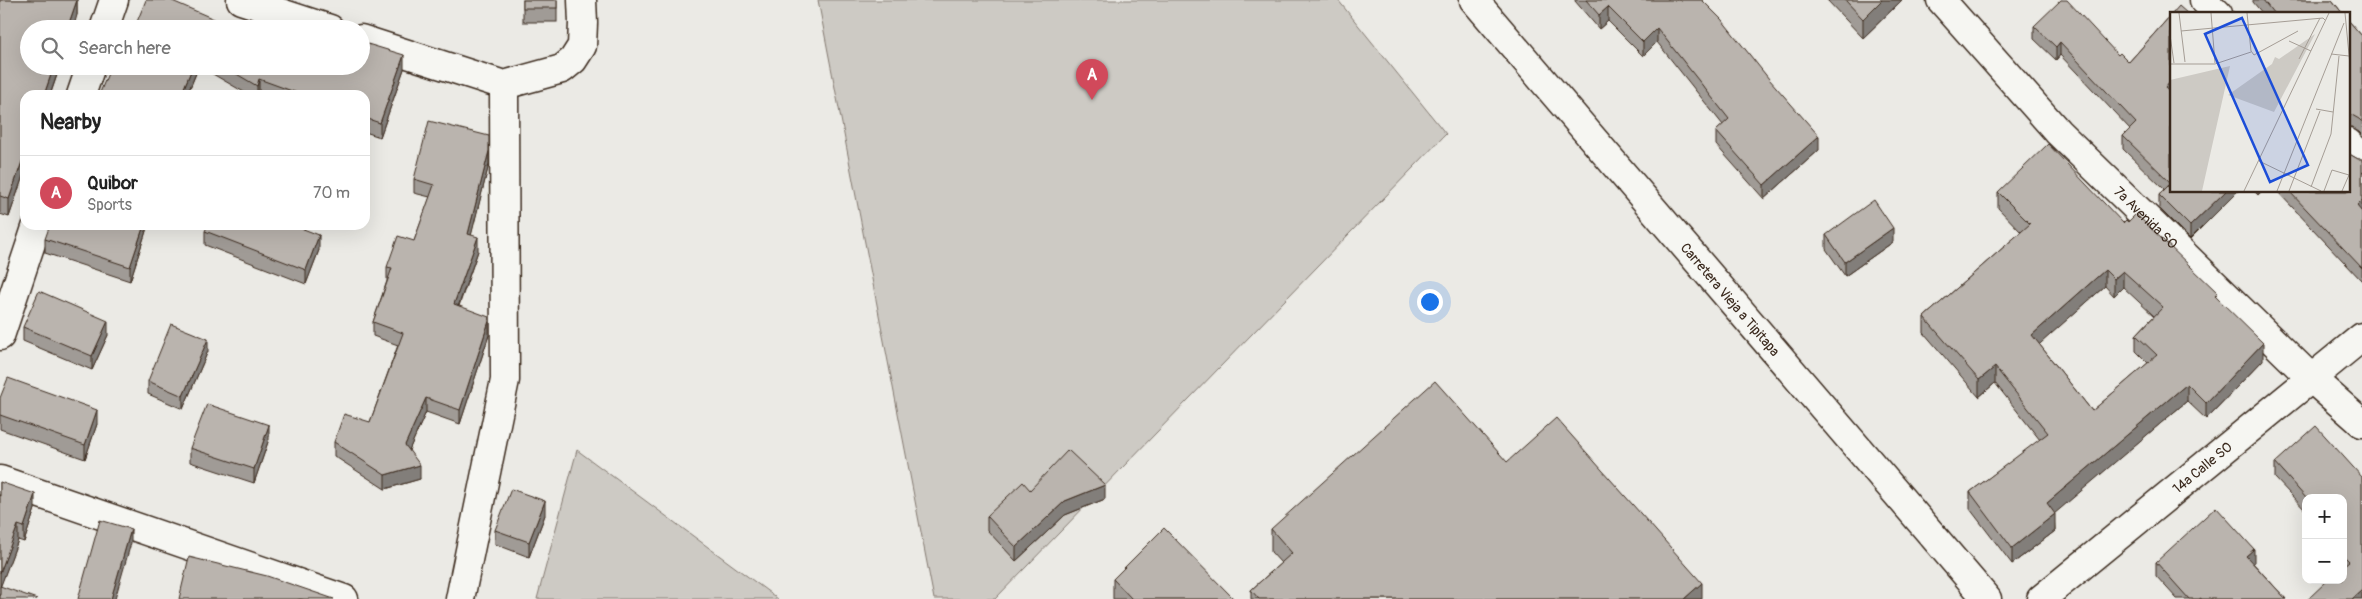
<!DOCTYPE html>
<html lang="en">
<head>
<meta charset="utf-8">
<style>
  body { margin:0; font-family:Pangolin,sans-serif; background:#f2f2f2; color:#222 }
  .controls { position:absolute; right:15px; bottom:15px; display:grid; overflow:hidden; border-radius:10px; box-shadow:0 5px 20px #0002 }
  .controls button { width:45px; height:45px; display:grid; place-items:center; padding:0; border:0; border-bottom:1px solid #e0e0e0; background:#fff; color:#222; font:25px sans-serif }
  .you { position:absolute; left:1429px; top:301px; width:18px; height:18px; margin:-12px; border:4px solid #fff; border-radius:50%; background:#1a73e8; box-shadow:0 0 0 8px #1a73e833 }
  .badge { display:grid; place-items:center; width:32px; height:32px; border-radius:50%; background:#d1495b; color:#fff; font-size:16px; font-weight:700 }
  .pin { position:absolute; translate:-50% -41px; filter:drop-shadow(0 1px 2px #0008) }
  .pin::after { content:''; position:absolute; top:26px; width:18px; height:15px; background:inherit; clip-path:polygon(0 0,100% 0,50% 100%) }
  .list { margin:0; padding:0; list-style:none }
  h2 { display:flex; justify-content:space-between; align-items:center; height:65px; margin:0; padding:0 20px; font-size:21px }
  h2 small { font-size:16px; font-weight:400; color:#767676 }
  .list li { display:grid; grid-template-columns:32px 1fr auto; gap:15px; align-items:center; box-sizing:border-box; height:75px; padding:0 20px; border-top:1px solid #e0e0e0 }
  .list b { display:block; font-size:19px; white-space:nowrap }
  .list p { margin:0; font-size:16px; white-space:nowrap; color:#767676 }
  .list em { font-size:16px; font-style:normal; color:#767676 }
  .icon { flex:none; width:28px; height:28px; fill:none; stroke:currentColor; stroke-width:2; stroke-linecap:round; stroke-linejoin:round }
  .map { position:relative; flex:none; width:2362px; height:599px; overflow:hidden }
  .search { position:absolute; background:#fff; box-shadow:0 5px 20px #0002; left:20px; top:20px; width:350px; height:55px; display:flex; align-items:center; gap:12px; box-sizing:border-box; padding:0 18px; border-radius:28px; color:#767676; font-size:19px }
  .panel { position:absolute; background:#fff; box-shadow:0 5px 20px #0002; left:20px; top:90px; width:350px; height:140px; border-radius:15px }
  .map>svg:first-child { display:block }
</style>
</head>
<body>
<div class="map">
<svg width="2362" height="599" viewBox="0 0 2362 599">
  <rect width="100%" height="100%" fill="#ebeae5"/>
  <filter id="ink" filterUnits="userSpaceOnUse"><feTurbulence type="fractalNoise" baseFrequency=".02" numOctaves="2"/><feDisplacementMap in="SourceGraphic" scale="10" xChannelSelector="R" yChannelSelector="G"/><feConvolveMatrix kernelMatrix="1 2 1 2 8 2 1 2 1" color-interpolation-filters="sRGB"/></filter>
  <g filter="url(#ink)">
    <!-- green -->
    <g fill="#cdcac4" stroke="#847a71">
      <path d="M 818,0 L 1338,0 L 1446,134 L 995,599 L 934,599 Z"/>
      <path d="M 577,450 L 778,599 L 537,599 Z"/>
    </g>
    <g fill="none" stroke-linecap="round" stroke-linejoin="round">
      <defs>
        <g id="minor">
          <path d="M 241,0 L 330,29"/>
          <path id="s1" d="M 1941,0 L 2058,132 L 2312,379 L 2362,423"/>
          <path d="M 2204,0 L 2218,14"/>
          <path d="M 104,29 L 114,0"/>
          <path d="M 361,39 L 504,85 L 562,69 L 573,60 L 582,46 L 583,23 L 582,0"/>
          <path d="M 81,95 L 91,66"/>
          <path d="M 2348,143 L 2362,157"/>
          <path d="M 0,336 L 37,225"/>
          <path d="M 0,480 L 344,599"/>
          <path d="M 460,599 L 505,380 L 504,85"/>
          <path id="s2" d="M 2041,599 L 2362,337"/>
        </g>
        <g id="secondary">
          <path id="s3" d="M 1474,0 L 1987,599"/>
        </g>
      </defs>
      <!-- minor casing -->
      <use href="#minor" stroke="#3b2a1e" stroke-width="31"/>
      <!-- secondary casing -->
      <use href="#secondary" stroke="#3b2a1e" stroke-width="31"/>
      <!-- minor -->
      <use href="#minor" stroke="#f6f6f2" stroke-width="28"/>
      <!-- secondary -->
      <use href="#secondary" stroke="#f6f6f2" stroke-width="28"/>
    </g>
    <!-- wall -->
    <g fill="#a09b96" stroke="#3b2a1e" fill-rule="evenodd">
      <path d="M 0,0 L 77,0 L 77,15 L 29,66 L 60,66 L 9,217 L 0,214 Z"/>
      <rect x="523" y="0" width="34" height="22"/>
      <path d="M 1575,0 L 1702,0 L 1819,150 L 1764,199 L 1716,145 L 1716,131 L 1723,125 L 1657,42 L 1643,56 L 1608,21 L 1599,29 L 1575,1 Z"/>
      <path d="M 1827,0 L 1902,0 L 1863,38 Z"/>
      <path d="M 2253,0 L 2332,0 L 2343,14 L 2263,14 L 2253,2 Z"/>
      <path d="M 2171,15 L 2171,191 L 2238,191 L 2190,239 L 2159,208 L 2159,195 L 2164,189 L 2123,149 L 2123,136 L 2130,129 L 2060,55 L 2056,60 L 2034,39 L 2034,26 L 2118,55 L 2129,62 Z"/>
      <path d="M 2348,20 L 2362,36 L 2362,135 L 2359,132 L 2352,128 L 2348,128 Z"/>
      <path d="M 117,66 L 361,66 L 404,69 L 380,137 L 365,132 L 365,95 L 266,95 L 259,93 L 259,95 L 249,95 L 199,66 L 187,95 L 99,95 L 114,73 Z"/>
      <path d="M 2351,155 L 2358,159 L 2362,159 L 2362,281 L 2277,191 L 2348,191 Z"/>
      <path d="M 489,164 L 471,235 L 478,251 L 459,306 L 489,335 L 460,424 L 426,412 L 409,450 L 420,479 L 385,489 L 334,456 L 334,442 L 370,422 L 398,345 L 373,336 L 373,322 L 387,281 L 387,267 L 414,241 L 430,197 L 414,193 L 414,179 Z"/>
      <path d="M 2254,191 L 2262,191 L 2258,195 Z"/>
      <path d="M 1998,192 L 2123,223 L 2218,299 L 2263,360 L 2206,419 L 2187,401 L 2054,513 L 2055,531 L 2012,564 L 1970,509 L 1970,492 L 2040,440 L 1995,383 L 1979,397 L 1924,333 L 1924,317 L 2021,232 L 1998,208 ZM 2105,286 L 2114,296 L 2123,287 L 2154,316 L 2136,335 L 2136,351 L 2148,363 L 2092,411 L 2039,344 Z"/>
      <path d="M 144,225 L 146,225 L 146,231 L 130,281 L 45,253 L 45,239 Z"/>
      <path d="M 205,231 L 319,250 L 306,284 L 205,245 Z"/>
      <path d="M 1826,235 L 1893,242 L 1845,276 L 1826,249 Z"/>
      <path d="M 23,327 L 108,335 L 92,370 L 23,341 Z"/>
      <path d="M 208,351 L 183,409 L 148,394 L 148,381 Z"/>
      <path d="M 0,398 L 97,424 L 85,459 L 0,429 Z"/>
      <path d="M 269,439 L 254,483 L 190,462 L 190,448 Z"/>
      <path d="M 1507,462 L 1702,599 L 1251,599 L 1251,590 L 1281,563 L 1271,552 L 1271,529 Z"/>
      <path d="M 2275,463 L 2362,477 L 2362,599 L 2343,580 L 2343,498 L 2306,498 L 2306,511 L 2275,478 Z"/>
      <path d="M 0,482 L 35,509 L 24,542 L 18,540 L 0,587 L 0,599 Z"/>
      <path d="M 1030,490 L 1105,499 L 1065,515 L 1016,561 L 987,530 L 987,516 Z"/>
      <path d="M 545,515 L 529,557 L 495,544 L 495,530 Z"/>
      <path d="M 2156,562 L 2254,563 L 2253,563 L 2286,599 L 2177,599 L 2156,576 Z"/>
      <path d="M 1113,579 L 1234,599 L 1113,599 Z"/>
    </g>
    <!-- shaded-wall -->
    <g fill="#827e7a" stroke="#3b2a1e">
      <path d="M 77,0 L 77,15 L 73,29 L 67,29 Z"/>
      <path d="M 1882,0 L 1902,0 L 1863,38 L 1863,19 Z"/>
      <path d="M 1608,7 L 1608,21 L 1599,29 L 1599,15 Z"/>
      <path d="M 1657,28 L 1657,42 L 1643,56 L 1643,42 Z"/>
      <path d="M 2060,42 L 2060,55 L 2056,60 L 2056,47 Z"/>
      <path d="M 404,55 L 404,69 L 380,137 L 380,123 Z"/>
      <path d="M 54,66 L 60,66 L 50,95 L 44,95 Z"/>
      <path d="M 193,66 L 199,66 L 187,95 L 181,95 Z"/>
      <path d="M 259,79 L 259,95 L 257,95 L 257,86 Z"/>
      <path d="M 2171,81 L 2171,94 L 2165,88 Z"/>
      <path d="M 1819,136 L 1819,150 L 1764,199 L 1764,185 Z"/>
      <path d="M 489,151 L 489,164 L 468,248 L 468,234 Z"/>
      <path d="M 25,153 L 25,170 L 9,217 L 9,199 Z"/>
      <path d="M 2226,191 L 2238,191 L 2190,239 L 2190,226 Z"/>
      <path d="M 2258,191 L 2262,191 L 2258,195 Z"/>
      <path d="M 2362,201 L 2362,214 L 2357,206 Z"/>
      <path d="M 144,225 L 146,225 L 146,231 L 130,281 L 130,267 Z"/>
      <path d="M 1893,228 L 1893,242 L 1845,276 L 1845,262 Z"/>
      <path d="M 319,235 L 319,250 L 306,284 L 306,270 Z"/>
      <path d="M 478,237 L 478,251 L 454,318 L 454,304 Z"/>
      <path d="M 2105,270 L 2105,286 L 2032,351 L 2032,335 Z"/>
      <path d="M 2123,271 L 2123,287 L 2114,296 L 2114,279 Z"/>
      <path d="M 108,321 L 108,335 L 92,370 L 92,356 Z"/>
      <path d="M 489,321 L 489,335 L 460,424 L 460,410 Z"/>
      <path d="M 208,339 L 208,351 L 183,409 L 183,396 Z"/>
      <path d="M 2263,343 L 2263,360 L 2206,419 L 2206,403 Z"/>
      <path d="M 1995,367 L 1995,383 L 1979,397 L 1979,380 Z"/>
      <path d="M 2187,384 L 2187,401 L 2047,520 L 2047,503 Z"/>
      <path d="M 426,398 L 426,412 L 405,459 L 405,445 Z"/>
      <path d="M 97,410 L 97,424 L 85,459 L 85,445 Z"/>
      <path d="M 269,425 L 269,439 L 254,483 L 254,469 Z"/>
      <path d="M 420,465 L 420,479 L 385,489 L 385,475 Z"/>
      <path d="M 1105,485 L 1105,499 L 1065,515 L 1016,561 L 1016,547 L 1065,501 Z"/>
      <path d="M 35,494 L 35,509 L 24,542 L 24,527 Z"/>
      <path d="M 545,501 L 545,515 L 529,557 L 529,542 Z"/>
      <path d="M 2055,514 L 2055,531 L 2012,564 L 2012,548 Z"/>
      <path d="M 18,525 L 18,540 L 0,588 L 0,573 Z"/>
      <path d="M 131,529 L 131,543 L 115,599 L 111,599 Z"/>
      <path d="M 2254,549 L 2254,563 L 2246,570 L 2246,556 Z"/>
      <path d="M 1702,583 L 1702,599 L 1684,599 Z"/>
      <path d="M 2362,590 L 2362,599 L 2352,599 Z"/>
    </g>
    <!-- building -->
    <g fill="#bab4ae" stroke="#3b2a1e" fill-rule="evenodd">
      <path d="M 0,0 L 77,0 L 67,29 L 29,29 L 29,66 L 54,66 L 44,95 L 25,95 L 25,153 L 9,199 L 0,196 Z"/>
      <path d="M 146,0 L 170,0 L 221,22 L 245,29 L 134,29 Z"/>
      <rect x="523" y="0" width="34" height="8"/>
      <path d="M 1586,0 L 1702,0 L 1722,20 L 1769,79 L 1819,136 L 1764,185 L 1716,131 L 1729,119 L 1657,28 L 1643,42 L 1608,7 L 1599,15 Z"/>
      <path d="M 1845,0 L 1882,0 L 1863,19 Z"/>
      <path d="M 2061,0 L 2067,0 L 2118,55 L 2120,53 L 2129,62 L 2171,15 L 2171,81 L 2165,88 L 2171,93 L 2171,183 L 2123,136 L 2136,123 L 2060,42 L 2056,47 L 2034,26 Z"/>
      <path d="M 2263,0 L 2332,0 L 2343,14 L 2274,14 Z"/>
      <path d="M 2179,6 L 2188,14 L 2172,14 Z"/>
      <path d="M 2348,20 L 2362,36 L 2362,122 L 2359,119 L 2352,115 L 2348,115 Z"/>
      <path d="M 298,21 L 327,29 L 295,29 Z"/>
      <path d="M 361,42 L 404,55 L 380,123 L 365,118 L 365,95 L 303,95 L 259,79 L 257,86 L 223,66 L 361,66 Z"/>
      <path d="M 117,66 L 193,66 L 181,95 L 99,95 L 109,71 L 114,73 Z"/>
      <path d="M 429,121 L 489,136 L 489,151 L 468,234 L 478,237 L 454,304 L 489,317 L 489,321 L 460,410 L 426,398 L 405,445 L 420,465 L 385,475 L 334,442 L 344,414 L 370,422 L 403,333 L 373,322 L 392,268 L 387,267 L 398,236 L 414,241 L 434,185 L 414,179 Z"/>
      <path d="M 2048,144 L 2123,223 L 2126,220 L 2128,222 L 2136,214 L 2218,293 L 2215,296 L 2263,343 L 2206,403 L 2187,384 L 2047,503 L 2055,514 L 2012,548 L 1970,492 L 2048,433 L 1995,367 L 1979,380 L 1924,317 L 2030,224 L 1998,192 ZM 2105,270 L 2114,279 L 2123,271 L 2163,307 L 2136,335 L 2157,355 L 2092,411 L 2032,335 Z"/>
      <path d="M 2348,153 L 2351,155 L 2358,159 L 2362,159 L 2362,201 L 2357,206 L 2362,212 L 2362,268 L 2289,191 L 2348,191 Z"/>
      <path d="M 2171,183 L 2171,191 L 2226,191 L 2190,226 L 2159,195 Z"/>
      <path d="M 1874,200 L 1893,228 L 1845,262 L 1826,235 Z"/>
      <path d="M 50,225 L 144,225 L 130,267 L 45,239 Z"/>
      <path d="M 208,225 L 293,225 L 319,235 L 306,270 L 205,231 Z"/>
      <path d="M 39,291 L 108,321 L 92,356 L 23,327 Z"/>
      <path d="M 171,324 L 208,339 L 183,396 L 148,381 Z"/>
      <path d="M 8,378 L 97,410 L 85,445 L 0,415 L 0,398 Z"/>
      <path d="M 1435,381 L 1507,462 L 1556,418 L 1702,583 L 1684,599 L 1259,599 L 1251,590 L 1292,553 L 1271,529 Z"/>
      <path d="M 207,404 L 269,425 L 254,469 L 190,448 Z"/>
      <path d="M 2316,426 L 2362,477 L 2362,590 L 2352,599 L 2308,599 L 2328,580 L 2343,580 L 2343,566 L 2349,561 L 2343,555 L 2343,498 L 2306,498 L 2275,463 Z"/>
      <path d="M 1068,450 L 1105,485 L 1065,501 L 1016,547 L 987,516 L 1023,482 L 1030,490 Z"/>
      <path d="M 0,482 L 35,494 L 24,527 L 18,525 L 0,573 Z"/>
      <path d="M 511,489 L 545,501 L 529,542 L 495,530 Z"/>
      <path d="M 2216,507 L 2254,549 L 2246,556 L 2286,599 L 2201,599 L 2201,598 L 2199,599 L 2189,599 L 2156,562 Z"/>
      <path d="M 100,520 L 131,529 L 111,599 L 78,599 Z"/>
      <path d="M 1164,528 L 1234,599 L 1132,599 L 1113,579 Z"/>
      <path d="M 189,557 L 267,576 L 334,599 L 179,599 Z"/>
      <path d="M 0,586 L 37,599 L 0,599 Z"/>
    </g>
  </g>
  <g text-anchor="middle" stroke-width="5" stroke-linejoin="round" paint-order="stroke">
    <!-- street labels -->
    <g font-size="14" fill="#3b2a1e" stroke="#f6f6f2">
      <text dy="5" stroke="none"><textPath href="#s1" startOffset="299">7a Avenida SO</textPath></text>
      <text dy="5" stroke="none"><textPath href="#s3" startOffset="394">Carretera Vieja a Tipitapa</textPath></text>
      <text dy="5" stroke="none"><textPath href="#s2" startOffset="208">14a Calle SO</textPath></text>
    </g>
  </g>
  <!-- overview -->
  <g transform="translate(2170 12)">
    <rect width="180" height="180" fill="#ebeae5"/>
    <path d="M 145,22 L 104,100 L 58,83 L 102,52 L 105,45 L 109,47 ZM 60,54 L 32,179 L 0,179 L 0,68 Z" fill="#cdcac4"/>
    <path fill="none" stroke="#a59d95" stroke-width="1" d="M 9,1 L 15,50M 41,1 L 45,51M 77,1 L 81,39 L 84,43 L 128,19M 175,1 L 180,53M 11,19 L 153,6 L 155,8M 0,23 L 4,51M 119,29 L 141,39M 161,42 L 179,44M 129,47 L 150,6M 0,52 L 45,52 L 81,40M 146,97 L 163,100M 89,149 L 151,179M 141,175 L 161,122 L 169,44M 74,179 L 159,1M 107,179 L 174,11M 119,179 L 150,99M 154,179 L 162,158 L 179,163M 172,179 L 179,163"/>
    <path fill="#1d4ed8" fill-opacity="0.15" stroke="#1d4ed8" stroke-width="2.5" d="M 72,6 L 138,153 L 100,170 L 35,22 Z"/>
    <rect width="180" height="180" fill="none" stroke="#3b2a1e" stroke-width="2.5"/>
  </g>
</svg>
<div class="controls">
<button>+</button>
<button>−</button>
</div>
<div class="you"></div>
<div class="pin badge" style="left:1092px;top:100px">A</div>
<div class="search"><svg class="icon" aria-label="search" viewBox="0 0 24 24"><circle cx="10" cy="10" r="6"/><path d="M15 15l6 6"/></svg>Search here</div>
<section class="panel">
<h2>Nearby<small></small></h2>
<ul class="list">
<li><span class="badge">A</span><div><b>Quibor</b><p>Sports</p></div><em>70 m</em></li>
</ul>
</section>
</div>
</body>
</html>
